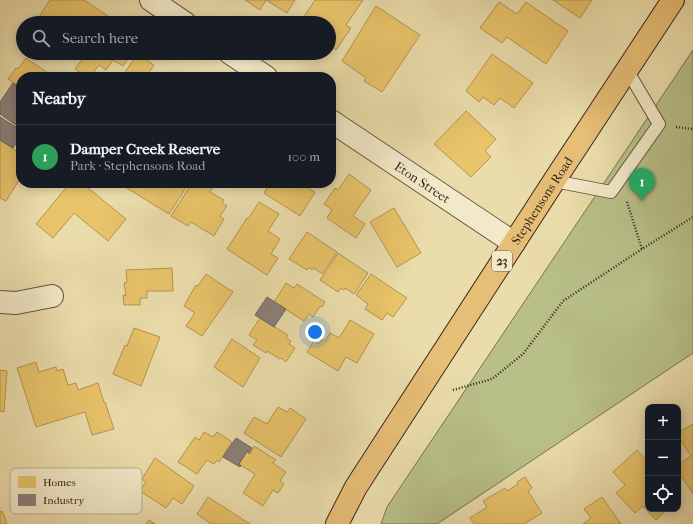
<!DOCTYPE html>
<html lang="en">
<head>
<meta charset="utf-8">
<style>
  body { margin:0; font-family:"IM FELL French Canon",serif; background:#20242c; color:#f1f3f6 }
  .controls { position:absolute; right:12px; bottom:12px; display:grid; overflow:hidden; border-radius:8px; box-shadow:0 2px 10px #0003 }
  .controls button { width:36px; height:36px; display:grid; place-items:center; padding:0; border:0; border-bottom:1px solid #363941; background:#171b24; color:#f1f3f6; font:20px sans-serif }
  .you { position:absolute; left:315px; top:332px; width:14px; height:14px; margin:-10px; border:3px solid #fff; border-radius:50%; background:#1a73e8; box-shadow:0 0 0 6px #1a73e833 }
  .badge { display:grid; place-items:center; width:26px; height:26px; border-radius:50%; background:#2563eb; color:#fff; font-size:13px; font-weight:700 }
  .pin { position:absolute; translate:-50% -33px; filter:drop-shadow(0 1px 2px #0008) }
  .pin::after { content:''; position:absolute; top:21px; width:14px; height:12px; background:inherit; clip-path:polygon(0 0,100% 0,50% 100%) }
  .list { margin:0; padding:0; list-style:none }
  h2 { display:flex; justify-content:space-between; align-items:center; height:52px; margin:0; padding:0 16px; font-size:17px }
  h2 small { font-size:13px; font-weight:400; color:#9ea1a6 }
  .list li { display:grid; grid-template-columns:26px 1fr auto; gap:12px; align-items:center; box-sizing:border-box; height:64px; padding:0 16px; border-top:1px solid #363941 }
  .list b { display:block; font-size:15px; white-space:nowrap }
  .list p { margin:0; font-size:13px; white-space:nowrap; color:#9ea1a6 }
  .list em { font-size:13px; font-style:normal; color:#9ea1a6 }
  .icon { flex:none; width:22px; height:22px; fill:none; stroke:currentColor; stroke-width:2; stroke-linecap:round; stroke-linejoin:round }
  .map { position:relative; flex:none; width:693px; height:524px; overflow:hidden }
  .search { position:absolute; background:#171b24; box-shadow:0 2px 10px #0003; left:16px; top:16px; width:320px; height:44px; display:flex; align-items:center; gap:10px; box-sizing:border-box; padding:0 14px; border-radius:22px; color:#9ea1a6; font-size:15px }
  .panel { position:absolute; background:#171b24; box-shadow:0 2px 10px #0003; left:16px; top:72px; width:320px; height:116px; border-radius:16px }
  .map>svg:first-child { display:block }
</style>
</head>
<body>
<div class="map">
<svg width="693" height="524" viewBox="0 0 693 524">
  <rect width="100%" height="100%" fill="#ebddab"/>
  <filter id="stains"><feTurbulence type="fractalNoise" baseFrequency=".005" numOctaves="4"/><feColorMatrix values="0 0 0 0 .2 0 0 0 0 .09 0 0 0 0 .02 0 0 0 .5 -.17"/></filter>
  <radialGradient id="worn" r=".72"><stop offset=".6" stop-color="#630" stop-opacity="0"/><stop offset="1" stop-color="#630" stop-opacity=".3"/></radialGradient>
  <!-- green -->
  <path fill="#b8c088" stroke="#767352" d="M 693,50 L 693,353 L 437,524 L 381,524 L 387,507 Z"/>
  <!-- homes -->
  <g fill="#e9c46a" stroke="#b39553">
    <path d="M 50,0 L 84,0 L 108,16 L 103,23 L 35,23 Z"/>
    <path d="M 245,0 L 295,0 L 287,13 L 266,0 L 260,10 Z"/>
    <path d="M 315,0 L 363,0 L 346,25 L 351,28 L 336,50 L 329,45 L 329,23 L 300,23 Z"/>
    <path d="M 553,0 L 592,0 L 580,18 Z"/>
    <path d="M 499,2 L 517,14 L 526,2 L 568,31 L 546,64 L 507,37 L 502,43 L 480,28 Z"/>
    <path d="M 376,6 L 420,35 L 382,92 L 364,81 L 366,78 L 342,61 Z"/>
    <path d="M 68,53 L 132,53 L 123,66 L 113,60 L 106,70 L 99,65 L 90,77 L 87,77 L 75,69 L 83,58 L 78,54 L 75,58 Z"/>
    <path d="M 137,54 L 154,65 L 146,77 L 122,77 Z"/>
    <path d="M 492,54 L 533,83 L 514,108 L 500,98 L 494,105 L 483,97 L 479,102 L 466,91 Z"/>
    <path d="M 26,58 L 54,77 L 21,77 L 21,88 L 8,79 L 16,68 L 18,69 Z"/>
    <path d="M 466,111 L 496,139 L 485,151 L 491,157 L 471,177 L 434,144 Z"/>
    <path d="M 0,140 L 21,154 L 21,177 L 6,201 L 0,198 Z"/>
    <path d="M 349,174 L 371,190 L 353,216 L 365,224 L 356,238 L 327,218 L 332,210 L 324,204 L 335,188 L 338,190 Z"/>
    <path d="M 70,183 L 82,183 L 126,219 L 108,241 L 74,213 L 53,238 L 36,224 Z"/>
    <path d="M 123,183 L 189,183 L 169,214 L 122,185 Z"/>
    <path d="M 192,183 L 215,183 L 210,192 L 224,200 L 222,203 L 227,206 L 220,216 L 224,219 L 214,236 L 191,222 L 188,226 L 171,216 Z"/>
    <path d="M 270,183 L 312,183 L 309,189 L 315,192 L 300,216 L 264,193 Z"/>
    <path d="M 259,202 L 279,214 L 268,231 L 280,239 L 271,254 L 278,258 L 267,275 L 227,249 L 247,218 L 248,219 Z"/>
    <path d="M 394,208 L 421,253 L 397,267 L 370,222 Z"/>
    <path d="M 307,232 L 337,252 L 322,274 L 314,268 L 312,270 L 309,267 L 307,270 L 289,259 Z"/>
    <path d="M 338,253 L 368,273 L 354,294 L 345,288 L 344,290 L 341,288 L 338,292 L 320,280 Z"/>
    <path d="M 172,268 L 173,291 L 147,291 L 147,298 L 140,298 L 140,305 L 124,305 L 123,295 L 126,296 L 124,283 L 127,282 L 126,270 Z"/>
    <path d="M 206,274 L 233,292 L 202,336 L 186,326 L 195,313 L 184,306 L 196,285 L 198,286 Z"/>
    <path d="M 371,274 L 407,298 L 393,317 L 387,313 L 382,320 L 365,309 L 368,304 L 356,295 Z"/>
    <path d="M 286,283 L 294,288 L 297,284 L 325,302 L 322,307 L 320,306 L 313,317 L 309,314 L 304,321 L 274,302 Z"/>
    <path d="M 260,318 L 288,335 L 286,338 L 291,341 L 289,344 L 295,348 L 286,362 L 281,358 L 280,359 L 267,351 L 266,353 L 253,345 L 257,340 L 249,335 Z"/>
    <path d="M 350,320 L 374,334 L 357,363 L 346,357 L 338,371 L 307,352 L 314,341 L 319,344 L 322,339 L 325,341 L 330,333 L 339,338 Z"/>
    <path d="M 134,328 L 160,337 L 141,386 L 113,374 L 125,345 L 127,346 Z"/>
    <path d="M 232,339 L 260,358 L 243,387 L 214,367 Z"/>
    <path d="M 36,362 L 39,372 L 56,367 L 57,371 L 63,369 L 68,385 L 76,383 L 78,390 L 98,383 L 104,402 L 105,402 L 114,429 L 92,435 L 85,412 L 36,427 L 17,368 Z"/>
    <path d="M 0,370 L 7,371 L 4,412 L 0,411 Z"/>
    <path d="M 278,407 L 287,412 L 290,408 L 306,419 L 281,457 L 244,433 L 254,417 L 267,424 Z"/>
    <path d="M 693,424 L 693,494 L 678,471 L 678,465 L 691,456 L 678,436 L 678,433 Z"/>
    <path d="M 204,432 L 213,437 L 217,432 L 232,442 L 219,462 L 217,460 L 214,464 L 207,460 L 197,474 L 178,462 L 195,437 L 199,440 Z"/>
    <path d="M 254,446 L 276,460 L 273,463 L 286,472 L 280,481 L 284,484 L 278,493 L 273,490 L 263,506 L 243,493 L 255,474 L 239,464 L 247,452 L 250,454 Z"/>
    <path d="M 637,450 L 648,462 L 648,509 L 667,509 L 656,520 L 643,506 L 635,513 L 616,493 L 625,485 L 613,472 Z"/>
    <path d="M 155,458 L 194,486 L 182,504 L 173,498 L 166,508 L 140,491 L 146,482 L 142,479 Z"/>
    <path d="M 525,477 L 532,488 L 528,491 L 542,513 L 524,524 L 474,524 L 470,518 L 487,507 L 483,501 L 505,488 L 507,491 L 518,484 L 517,482 Z"/>
    <path d="M 208,497 L 250,524 L 211,524 L 197,514 Z"/>
    <path d="M 602,497 L 621,524 L 583,524 L 591,518 L 584,509 Z"/>
    <path d="M 2,511 L 7,524 L 0,524 L 0,512 Z"/>
    <path d="M 149,520 L 155,524 L 146,524 Z"/>
  </g>
  <!-- industry -->
  <g fill="#8a817c" stroke="#70665f">
    <path d="M 13,83 L 21,88 L 21,117 L 16,125 L 0,114 L 0,102 Z"/>
    <path d="M 0,117 L 21,130 L 21,136 L 13,148 L 0,140 Z"/>
    <path d="M 267,297 L 286,309 L 274,327 L 255,315 Z"/>
    <path d="M 236,438 L 252,448 L 249,453 L 247,451 L 239,464 L 241,466 L 240,467 L 223,457 Z"/>
  </g>
  <g fill="none" stroke-linecap="round" stroke-linejoin="round">
    <defs>
      <path id="lane" d="M 554,181 L 611,192 L 659,124 L 627,70"/>
      <g id="street">
        <path d="M 151,0 L 185,23"/>
        <path d="M 230,53 L 266,77"/>
        <path id="s1" d="M 331,121 L 514,243"/>
        <path d="M 0,302 L 16,303 L 52,296"/>
      </g>
      <g id="primary">
        <path id="s2" d="M 337,524 L 356,487 L 554,181 L 673,0"/>
      </g>
    </defs>
    <!-- lane casing -->
    <use href="#lane" stroke="#625440" stroke-width="14"/>
    <!-- street casing -->
    <use href="#street" stroke="#625440" stroke-width="24"/>
    <!-- primary casing -->
    <use href="#primary" stroke="#34261c" stroke-width="24"/>
    <!-- path -->
    <g stroke="#34261c" stroke-width="2.5" stroke-dasharray="1 2" stroke-linecap="butt">
      <path d="M 676,127 L 692,129 L 693,129"/>
      <path d="M 627,202 L 642,249"/>
      <path d="M 453,390 L 492,379 L 523,354 L 563,301 L 642,249 L 693,217"/>
    </g>
    <!-- lane -->
    <use href="#lane" stroke="#f2e9c8" stroke-width="12"/>
    <!-- street -->
    <use href="#street" stroke="#f2e9c8" stroke-width="22"/>
    <!-- primary -->
    <use href="#primary" stroke="#e6be76" stroke-width="22"/>
  </g>
  <g text-anchor="middle" stroke-width="4" stroke-linejoin="round" paint-order="stroke">
    <!-- shield labels -->
    <rect fill="#f2e9c8" stroke="#6d6050" stroke-width="1" x="492" y="251" width="20" height="20" rx="3"/>
    <g font-size="12" font-weight="bold" fill="#34261c">
      <text x="502" y="265">23</text>
    </g>
    <!-- street labels -->
    <g font-size="13" fill="#34261c" stroke="#f2e9c8">
      <text dy="5" stroke="none"><textPath href="#s1" startOffset="110">Eton Street</textPath></text>
      <text dy="5" stroke="none"><textPath href="#s2" startOffset="383">Stephensons Road</textPath></text>
    </g>
  </g>
  <!-- legend -->
  <rect x="10" y="468" width="132" height="46" rx="6" fill="#f2e9c8" stroke="#b9ae94" stroke-width="1"/>
  <rect x="18" y="476" width="18" height="12" fill="#e9c46a"/>
  <rect x="18" y="494" width="18" height="12" fill="#8a817c"/>
  <g font-size="11" fill="#34261c">
    <text x="43" y="486">Homes</text>
    <text x="43" y="504">Industry</text>
  </g>
  <rect width="100%" height="100%" filter="url(#stains)"/>
  <rect width="100%" height="100%" fill="url(#worn)"/>
</svg>
<div class="controls">
<button>+</button>
<button>−</button>
<button><svg class="icon" aria-label="locate" viewBox="0 0 24 24"><circle cx="12" cy="12" r="6"/><path d="M12 2v4M12 18v4M2 12h4M18 12h4"/></svg></button>
</div>
<div class="you"></div>
<div class="pin badge" style="left:642px;top:201px;background:#2e9e5b">1</div>
<div class="search"><svg class="icon" aria-label="search" viewBox="0 0 24 24"><circle cx="10" cy="10" r="6"/><path d="M15 15l6 6"/></svg>Search here</div>
<section class="panel">
<h2>Nearby<small></small></h2>
<ul class="list">
<li><span class="badge" style="background:#2e9e5b">1</span><div><b>Damper Creek Reserve</b><p>Park · Stephensons Road</p></div><em>100 m</em></li>
</ul>
</section>
</div>
</body>
</html>
